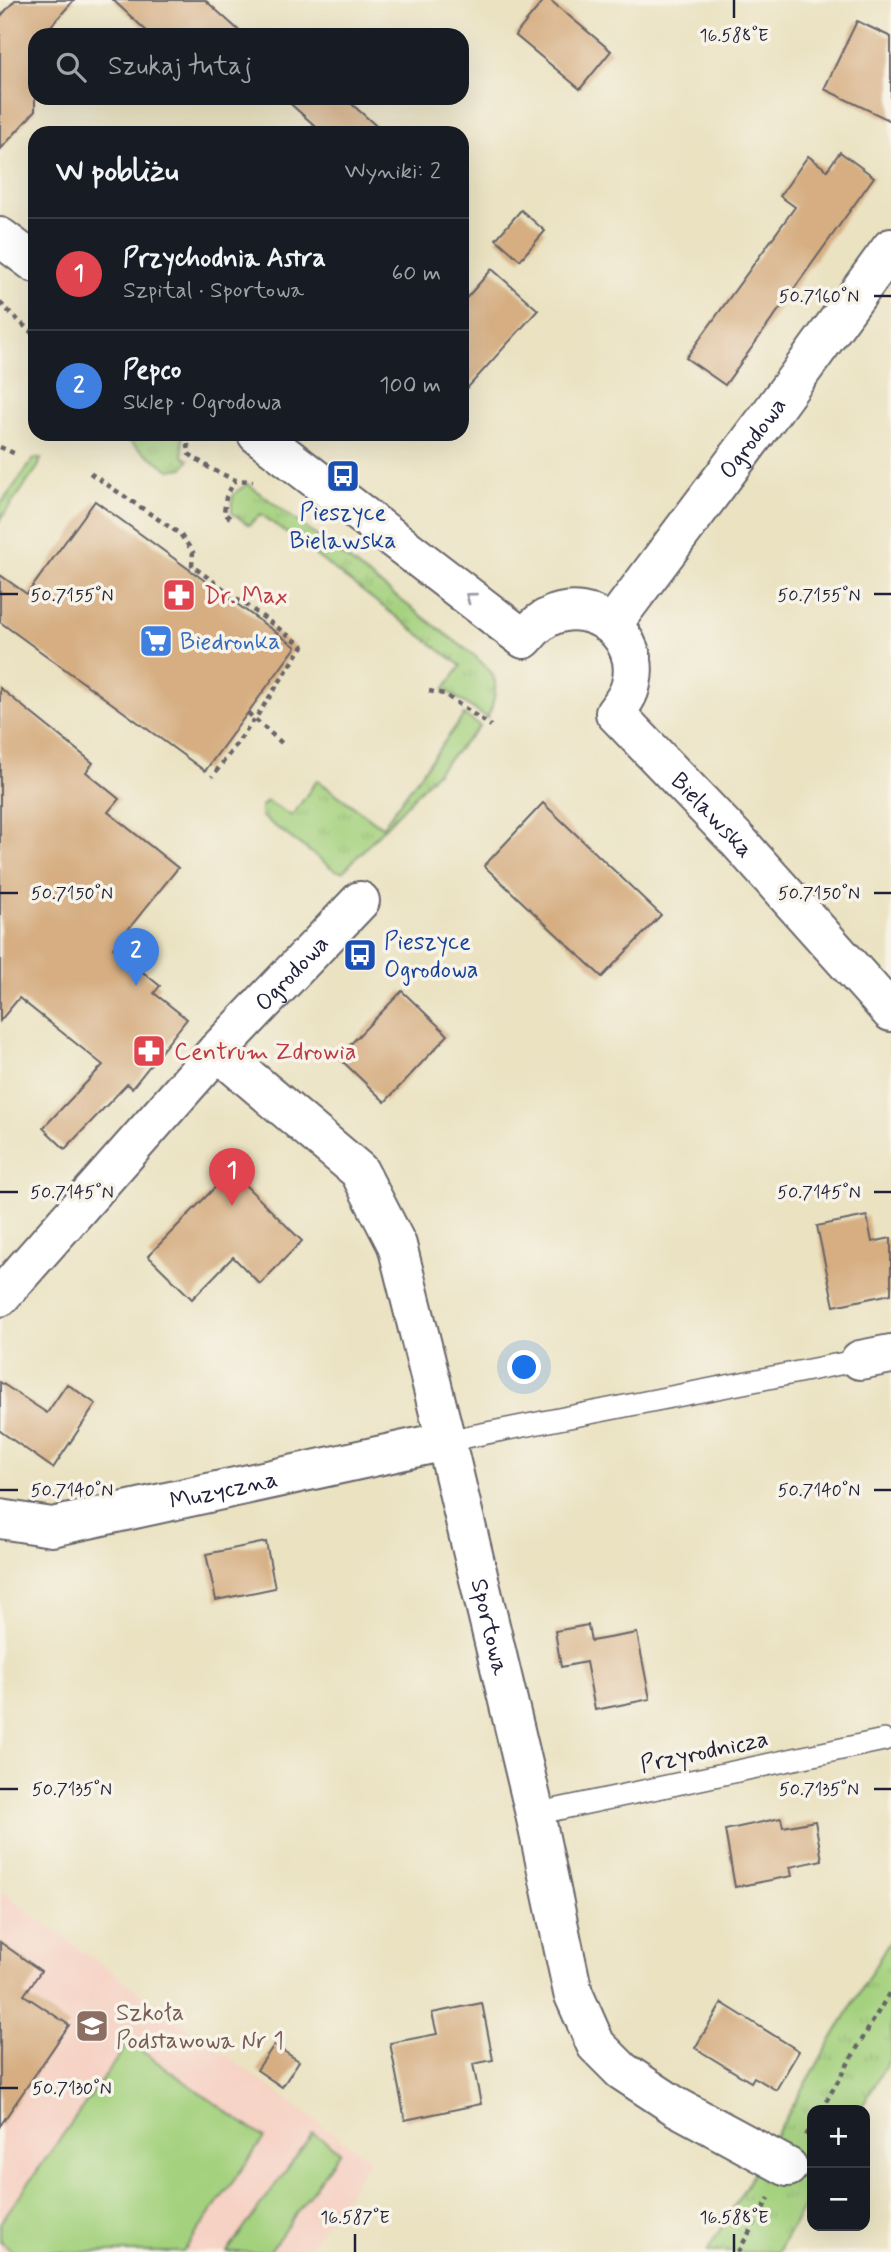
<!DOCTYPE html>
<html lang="pl">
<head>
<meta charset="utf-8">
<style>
  body { margin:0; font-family:Mynerve,sans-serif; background:#242831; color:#f1f3f6 }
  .controls { position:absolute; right:21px; bottom:21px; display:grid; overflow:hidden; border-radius:14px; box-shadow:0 7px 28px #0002 }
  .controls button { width:63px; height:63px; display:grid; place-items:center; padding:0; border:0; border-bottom:2px solid #363941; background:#171b24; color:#f1f3f6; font:35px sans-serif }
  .you { position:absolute; left:525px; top:1368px; width:24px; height:24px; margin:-18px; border:5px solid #fff; border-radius:50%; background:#1a73e8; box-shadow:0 0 0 10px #1a73e833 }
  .badge { display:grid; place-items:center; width:46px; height:46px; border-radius:50%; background:#0f766e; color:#fff; font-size:23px; font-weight:700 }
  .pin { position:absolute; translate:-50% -58px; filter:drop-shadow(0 2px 4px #0008) }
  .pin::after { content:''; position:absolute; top:37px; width:24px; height:21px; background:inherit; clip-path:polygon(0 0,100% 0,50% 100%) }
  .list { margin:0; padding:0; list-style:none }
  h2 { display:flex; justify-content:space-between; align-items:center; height:91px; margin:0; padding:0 28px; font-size:30px }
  h2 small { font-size:23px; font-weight:400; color:#9ea1a6 }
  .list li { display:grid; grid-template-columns:46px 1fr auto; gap:21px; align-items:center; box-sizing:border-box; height:112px; padding:0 28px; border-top:2px solid #363941 }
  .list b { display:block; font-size:26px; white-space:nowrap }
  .list p { margin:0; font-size:23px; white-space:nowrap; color:#9ea1a6 }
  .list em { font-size:23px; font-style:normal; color:#9ea1a6 }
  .icon { flex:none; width:38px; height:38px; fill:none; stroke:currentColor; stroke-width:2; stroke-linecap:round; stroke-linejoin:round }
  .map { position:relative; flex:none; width:891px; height:2252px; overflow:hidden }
  .search { position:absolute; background:#171b24; box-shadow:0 7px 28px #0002; left:28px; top:28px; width:441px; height:77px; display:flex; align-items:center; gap:18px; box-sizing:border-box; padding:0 24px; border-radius:21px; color:#9ea1a6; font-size:26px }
  .panel { position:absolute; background:#171b24; box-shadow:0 7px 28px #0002; left:28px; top:126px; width:441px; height:315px; border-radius:21px }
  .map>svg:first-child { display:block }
</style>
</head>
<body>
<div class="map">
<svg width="891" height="2252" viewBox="0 0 891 2252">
  <defs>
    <pattern id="grass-tufts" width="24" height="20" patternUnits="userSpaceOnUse" patternTransform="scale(1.75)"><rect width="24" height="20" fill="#a4d17e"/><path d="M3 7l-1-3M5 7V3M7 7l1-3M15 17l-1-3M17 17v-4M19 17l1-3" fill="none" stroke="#8db36e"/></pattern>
  </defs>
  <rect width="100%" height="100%" fill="#f7f3e8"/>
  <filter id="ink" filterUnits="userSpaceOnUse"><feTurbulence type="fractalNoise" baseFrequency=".0143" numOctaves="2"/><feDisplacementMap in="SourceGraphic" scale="14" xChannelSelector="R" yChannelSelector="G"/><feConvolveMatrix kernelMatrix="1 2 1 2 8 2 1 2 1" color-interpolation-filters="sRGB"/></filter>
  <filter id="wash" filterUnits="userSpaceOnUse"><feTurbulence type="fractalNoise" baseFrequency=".00686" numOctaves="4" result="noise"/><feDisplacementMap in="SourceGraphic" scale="28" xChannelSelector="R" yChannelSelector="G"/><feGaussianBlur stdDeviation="1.57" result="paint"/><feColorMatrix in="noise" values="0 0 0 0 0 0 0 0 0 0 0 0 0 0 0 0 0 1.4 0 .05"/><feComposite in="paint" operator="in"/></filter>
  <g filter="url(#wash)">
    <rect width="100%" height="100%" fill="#eae2c1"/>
    <!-- built -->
    <path fill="#f6d2c4" d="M 0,1891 L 370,2160 L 306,2252 L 0,2252 Z"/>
    <!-- grass -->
    <g fill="url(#grass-tufts)" stroke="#637a5c" stroke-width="2">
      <path d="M 118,434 L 182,434 L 183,456 L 189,460 L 183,468 L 170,470 Z"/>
      <path d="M 34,459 L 41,459 L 38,467 L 0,520 L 0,505 Z"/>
      <path d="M 248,484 L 476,657 C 481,662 488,668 492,674 C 499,685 493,707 487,718 L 444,689 L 461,666 L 261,514 L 249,525 L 232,513 C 231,495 232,493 248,484 Z"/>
      <path d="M 464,715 L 480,726 L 343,872 L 335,870 L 261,816 L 261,807 L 267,801 L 292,816 L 317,780 L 382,827 Z"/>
      <path d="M 891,1939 L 891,2057 L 860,2110 L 812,2110 L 812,2192 L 778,2252 L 707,2252 Z"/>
    </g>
    <!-- park -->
    <g fill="#a4d17e" stroke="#637a5c" stroke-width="2">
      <path d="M 129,2042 L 264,2138 L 183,2252 L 14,2252 L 0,2242 L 0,2223 Z"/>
      <path d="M 313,2133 L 340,2151 L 269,2252 L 227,2252 Z"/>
    </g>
    <g id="blocks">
      <!-- building -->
      <g fill="#d6ae82">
        <path d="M 15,0 L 74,0 L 43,35 L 35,35 L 35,111 L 0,150 L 0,17 Z"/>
        <path d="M 113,0 L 205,0 L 244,35 L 151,35 Z"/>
        <path d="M 544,0 L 550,0 L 611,51 L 580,89 L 515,35 Z"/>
        <path d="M 857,21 L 891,37 L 891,121 L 824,89 Z"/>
        <path d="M 284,98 L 345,98 L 384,133 L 323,133 Z"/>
        <path d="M 840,152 L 874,177 L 725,385 L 686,358 L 795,207 L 780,196 L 808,156 L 827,170 Z"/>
        <path d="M 521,210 L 545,231 L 520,260 L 496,239 Z"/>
        <path d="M 492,269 L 538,310 L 462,394 L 462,303 Z"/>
        <path d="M 95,501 L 296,647 L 205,771 L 0,622 L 0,575 L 27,594 Z"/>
        <path d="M 0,688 L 93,763 L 86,772 L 119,799 L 108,812 L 178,868 L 113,948 L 160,986 L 154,993 L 187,1019 L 132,1088 L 127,1084 L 65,1149 L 43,1128 L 103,1065 L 19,998 L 0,1021 Z"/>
        <path d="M 543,803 L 661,915 L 602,977 L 484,866 Z"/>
        <path d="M 402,991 L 448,1035 L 385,1102 L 338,1057 Z"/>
        <path d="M 231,1171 L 302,1241 L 260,1284 L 233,1257 L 192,1299 L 148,1256 Z"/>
        <path d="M 867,1216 L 872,1242 L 891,1238 L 891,1294 L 834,1306 L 817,1226 Z"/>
        <path d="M 0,1382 L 47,1413 L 67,1384 L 96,1404 L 53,1468 L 0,1431 Z"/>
        <path d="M 266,1542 L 275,1588 L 216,1600 L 206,1554 Z"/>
        <path d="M 588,1625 L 591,1641 L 637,1633 L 650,1699 L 595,1710 L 586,1662 L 561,1667 L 555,1631 Z"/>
        <path d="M 781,1818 L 783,1827 L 815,1821 L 822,1860 L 790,1867 L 792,1876 L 735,1887 L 725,1830 Z"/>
        <path d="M 0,1942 L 41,1971 L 24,1995 L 69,2025 L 0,2126 Z"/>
        <path d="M 482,2003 L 493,2060 L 473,2064 L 481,2104 L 405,2120 L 390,2043 L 437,2034 L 432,2013 Z"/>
        <path d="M 722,2003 L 799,2051 L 776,2090 L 754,2077 L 751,2082 L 695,2048 Z"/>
        <path d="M 274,2045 L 299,2061 L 282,2087 L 257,2070 Z"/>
      </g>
    </g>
  </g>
  <g filter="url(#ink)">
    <use href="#blocks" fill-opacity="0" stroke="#68656a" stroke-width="2"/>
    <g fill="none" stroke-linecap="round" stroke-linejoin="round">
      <defs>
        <g id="service">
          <path d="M 446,1441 L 860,1360"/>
          <path d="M 535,1814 L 884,1740"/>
        </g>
        <g id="minor">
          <path id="s1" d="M 217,1051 L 359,1171 L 397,1245 L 446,1441 L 535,1814 L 573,1993 L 596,2045 L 622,2071 L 675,2106 L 788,2167"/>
          <path d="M 860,1360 L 891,1354"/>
          <path id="s2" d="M 0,1519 L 52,1527 L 446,1441"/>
        </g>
        <g id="tertiary">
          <path d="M 0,237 L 35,263"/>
          <path id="s3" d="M 257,434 L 524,639 C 531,631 538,622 549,617 C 592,596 643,637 631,684 C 629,695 622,704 615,713 L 738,841 L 891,1012"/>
          <path id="s4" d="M 612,625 L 771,413 L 891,248"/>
          <path id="s5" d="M 0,1297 L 217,1051 L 360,901"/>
        </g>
      </defs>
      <!-- service casing -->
      <use href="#service" stroke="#68656a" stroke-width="24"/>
      <!-- minor casing -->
      <use href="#minor" stroke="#68656a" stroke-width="42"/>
      <!-- tertiary casing -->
      <use href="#tertiary" stroke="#68656a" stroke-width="42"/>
      <!-- path -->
      <g stroke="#68656a" stroke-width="4.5" stroke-dasharray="5 5" stroke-linecap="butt">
        <path d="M 0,303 L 35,336"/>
        <path d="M 187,434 L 189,454 L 211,469 L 235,480"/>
        <path d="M 0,447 L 18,455"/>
        <path d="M 90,473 L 180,534 L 193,552 L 192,566 L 303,646 L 255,719 L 212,777"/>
        <path d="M 230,518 L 224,513 L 226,497 L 235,480 L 253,481"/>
        <path d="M 429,691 L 444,694 L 491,726"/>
        <path d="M 248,713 L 283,744"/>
        <path d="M 821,2110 L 891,1990"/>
        <path d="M 806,2136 L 812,2125"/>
        <path d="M 738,2252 L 769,2198"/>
      </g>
      <!-- service -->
      <use href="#service" stroke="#fff" stroke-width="21"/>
      <!-- minor -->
      <use href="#minor" stroke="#fff" stroke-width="38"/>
      <!-- tertiary -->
      <use href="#tertiary" stroke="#fff" stroke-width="38"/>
    </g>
    <!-- one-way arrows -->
    <defs><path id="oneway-chevron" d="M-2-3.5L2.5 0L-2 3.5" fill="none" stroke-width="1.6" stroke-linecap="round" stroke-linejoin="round" transform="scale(1.75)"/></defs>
    <use stroke="#9c9ca7" href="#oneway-chevron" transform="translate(470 597) rotate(-143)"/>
  </g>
  <!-- ticks -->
  <path fill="none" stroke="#22223b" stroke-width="2.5" d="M 734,0 L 734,18M 874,296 L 891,296M 0,594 L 18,594M 874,594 L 891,594M 0,893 L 18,893M 874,893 L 891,893M 0,1192 L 18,1192M 874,1192 L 891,1192M 0,1490 L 18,1490M 874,1490 L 891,1490M 0,1789 L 18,1789M 874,1789 L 891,1789M 0,2088 L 18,2088M 355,2234 L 355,2252M 734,2234 L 734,2252"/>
  <!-- icons -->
  <defs>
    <symbol id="bus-square" viewBox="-11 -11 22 22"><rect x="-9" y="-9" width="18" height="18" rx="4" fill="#1a4fb4" stroke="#f7f3e8"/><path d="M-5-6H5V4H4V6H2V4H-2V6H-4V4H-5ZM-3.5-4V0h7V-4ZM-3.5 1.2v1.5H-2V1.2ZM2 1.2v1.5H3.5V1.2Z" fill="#fff"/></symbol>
    <symbol id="pharmacy-square" viewBox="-11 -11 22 22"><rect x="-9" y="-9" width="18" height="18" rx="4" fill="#e0444e" stroke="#f7f3e8"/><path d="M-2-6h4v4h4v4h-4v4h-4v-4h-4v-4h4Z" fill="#fff"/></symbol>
    <symbol id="supermarket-square" viewBox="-11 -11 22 22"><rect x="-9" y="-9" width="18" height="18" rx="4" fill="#3f7fe0" stroke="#f7f3e8"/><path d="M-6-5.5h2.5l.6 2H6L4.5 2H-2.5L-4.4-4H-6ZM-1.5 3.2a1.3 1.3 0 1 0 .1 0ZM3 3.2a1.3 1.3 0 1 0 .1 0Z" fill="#fff"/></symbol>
    <symbol id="school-square" viewBox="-11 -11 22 22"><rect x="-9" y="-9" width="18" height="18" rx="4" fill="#8d6e63" stroke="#f7f3e8"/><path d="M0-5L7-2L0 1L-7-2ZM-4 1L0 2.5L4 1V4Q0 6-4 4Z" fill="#fff"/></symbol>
  </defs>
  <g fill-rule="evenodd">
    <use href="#bus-square" x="324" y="457" width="38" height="38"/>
    <use href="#pharmacy-square" x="160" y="576" width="38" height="38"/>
    <use href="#supermarket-square" x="137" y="622" width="38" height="38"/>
    <use href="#bus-square" x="341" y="936" width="38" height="38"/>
    <use href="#pharmacy-square" x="130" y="1032" width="38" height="38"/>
    <use href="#school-square" x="73" y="2007" width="38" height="38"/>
  </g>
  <g text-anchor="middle" stroke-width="7" stroke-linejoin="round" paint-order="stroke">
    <!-- street labels -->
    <g font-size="24" fill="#22223b" stroke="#f7f3e8">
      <text dy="8" stroke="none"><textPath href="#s4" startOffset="234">Ogrodowa</textPath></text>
      <text dy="8" stroke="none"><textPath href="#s3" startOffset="676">Bielawska</textPath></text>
      <text dy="8" stroke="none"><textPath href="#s5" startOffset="436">Ogrodowa</textPath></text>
      <text dy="8" stroke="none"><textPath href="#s2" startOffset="228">Muzyczna</textPath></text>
      <text dy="8" stroke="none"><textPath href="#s1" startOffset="662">Sportowa</textPath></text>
      <text transform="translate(704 1751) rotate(-12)" y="8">Przyrodnicza</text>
    </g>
    <!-- transit labels -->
    <g font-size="24" fill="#164399" stroke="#f7f3e8">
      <text x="343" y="520">Pieszyce<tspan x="343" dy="28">Bielawska</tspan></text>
      <text x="384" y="949" text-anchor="start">Pieszyce<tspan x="384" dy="28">Ogrodowa</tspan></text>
    </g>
    <!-- health labels -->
    <g font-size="24" fill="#be3a42" stroke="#f7f3e8" text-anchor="start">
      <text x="204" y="603">Dr. Max</text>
      <text x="174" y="1059">Centrum Zdrowia</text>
    </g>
    <!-- shop labels -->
    <g font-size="24" fill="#366cbe" stroke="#f7f3e8" text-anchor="start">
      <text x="180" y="649">Biedronka</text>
    </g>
    <!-- education labels -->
    <g font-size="24" fill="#785e54" stroke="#f7f3e8" text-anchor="start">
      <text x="116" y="2020">Szkoła<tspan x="116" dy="28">Podstawowa Nr 1</tspan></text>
    </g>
  </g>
  <g font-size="18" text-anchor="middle" fill="#22223b" stroke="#f7f3e8" stroke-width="7" stroke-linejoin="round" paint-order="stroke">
    <text x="734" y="41">16.588°E</text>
    <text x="819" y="302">50.7160°N</text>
    <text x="72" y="601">50.7155°N</text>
    <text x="819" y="601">50.7155°N</text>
    <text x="72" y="899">50.7150°N</text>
    <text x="819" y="899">50.7150°N</text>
    <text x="72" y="1198">50.7145°N</text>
    <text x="819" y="1198">50.7145°N</text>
    <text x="72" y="1496">50.7140°N</text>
    <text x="819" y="1496">50.7140°N</text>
    <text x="72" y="1795">50.7135°N</text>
    <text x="819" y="1795">50.7135°N</text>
    <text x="72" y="2094">50.7130°N</text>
    <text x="355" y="2223">16.587°E</text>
    <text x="734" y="2223">16.588°E</text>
  </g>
</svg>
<div class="controls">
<button>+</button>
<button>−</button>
</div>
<div class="you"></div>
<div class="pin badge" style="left:232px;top:1206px;background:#e0444e">1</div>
<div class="pin badge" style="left:136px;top:986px;background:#3f7fe0">2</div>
<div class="search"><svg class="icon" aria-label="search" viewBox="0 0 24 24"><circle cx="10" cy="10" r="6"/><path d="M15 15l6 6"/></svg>Szukaj tutaj</div>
<section class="panel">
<h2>W pobliżu<small>Wyniki: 2</small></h2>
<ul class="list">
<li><span class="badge" style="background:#e0444e">1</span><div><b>Przychodnia Astra</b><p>Szpital · Sportowa</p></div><em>60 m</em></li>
<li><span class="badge" style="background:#3f7fe0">2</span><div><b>Pepco</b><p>Sklep · Ogrodowa</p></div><em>100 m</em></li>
</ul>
</section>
</div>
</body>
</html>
